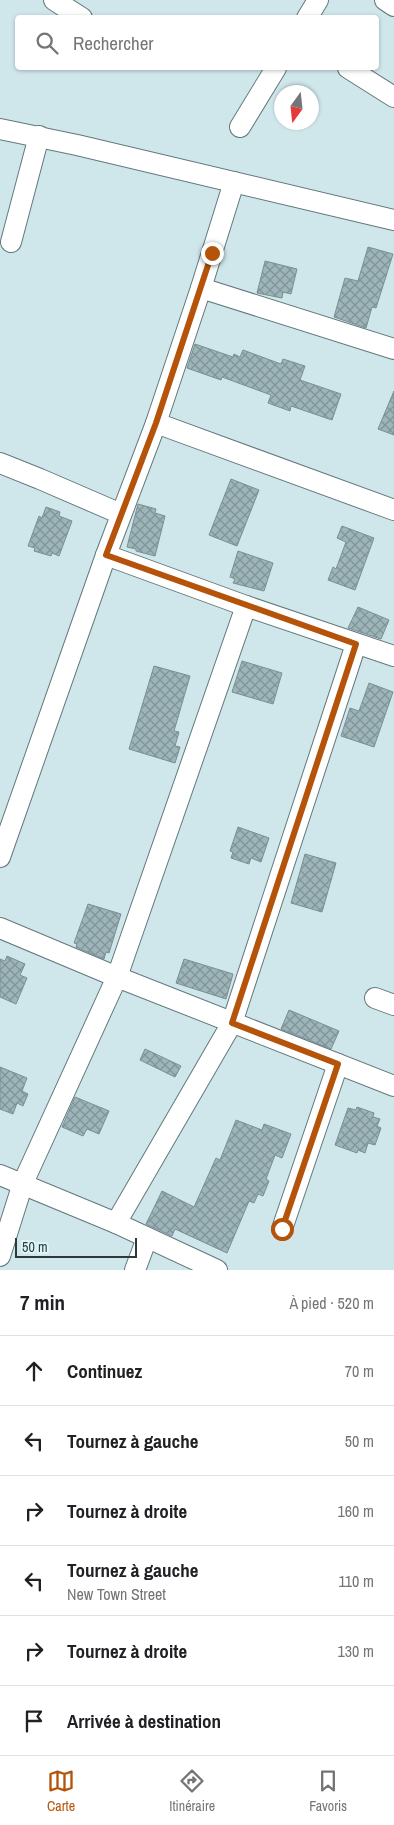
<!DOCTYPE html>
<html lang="fr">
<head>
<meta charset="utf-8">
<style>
  body { margin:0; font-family:"Archivo Narrow",sans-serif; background:#f2f2f2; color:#202124 }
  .compass { position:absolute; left:274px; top:85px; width:45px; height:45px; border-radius:50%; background:#fff; box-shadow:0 1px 4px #0004; rotate:195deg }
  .scale { position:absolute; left:15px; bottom:12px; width:122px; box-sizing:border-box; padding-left:5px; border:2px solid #2f393a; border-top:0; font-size:14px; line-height:18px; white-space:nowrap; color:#2f393a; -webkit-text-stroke:4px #dcf5f9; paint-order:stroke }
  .stop { position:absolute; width:15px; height:15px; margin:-11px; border:4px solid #b45309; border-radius:50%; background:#fff }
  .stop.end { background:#b45309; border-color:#fff; box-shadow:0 1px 5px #0008 }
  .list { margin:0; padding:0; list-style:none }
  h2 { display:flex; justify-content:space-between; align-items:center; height:65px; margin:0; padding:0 20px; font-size:21px }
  h2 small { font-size:16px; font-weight:400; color:#757577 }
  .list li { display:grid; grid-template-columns:32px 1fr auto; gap:15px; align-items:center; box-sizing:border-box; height:70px; padding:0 20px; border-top:1px solid #e0e0e0 }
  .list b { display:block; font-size:19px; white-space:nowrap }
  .list p { margin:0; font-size:16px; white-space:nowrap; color:#757577 }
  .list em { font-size:16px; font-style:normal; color:#757577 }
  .icon { flex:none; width:28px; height:28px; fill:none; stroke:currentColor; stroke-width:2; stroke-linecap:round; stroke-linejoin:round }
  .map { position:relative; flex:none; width:394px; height:1270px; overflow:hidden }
  .search { position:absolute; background:#fff; box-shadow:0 1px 4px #0004; left:15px; right:15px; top:15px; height:55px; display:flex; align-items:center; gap:12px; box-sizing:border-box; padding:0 18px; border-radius:5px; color:#757577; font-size:19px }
  .sheet { height:485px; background:#fff }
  nav { display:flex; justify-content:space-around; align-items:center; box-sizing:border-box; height:70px; border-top:1px solid #e0e0e0; background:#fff; font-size:14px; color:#757577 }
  nav a { display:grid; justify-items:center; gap:2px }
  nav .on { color:#b45309 }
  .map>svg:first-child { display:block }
</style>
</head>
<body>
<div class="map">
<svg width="394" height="1270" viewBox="0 0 394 1270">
  <defs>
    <pattern id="building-cross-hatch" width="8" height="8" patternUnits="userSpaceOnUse" patternTransform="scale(1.25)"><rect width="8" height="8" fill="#9db5b9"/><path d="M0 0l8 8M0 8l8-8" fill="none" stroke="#809497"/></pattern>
  </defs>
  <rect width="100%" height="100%" fill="#cfe7eb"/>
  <!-- building -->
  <g fill="url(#building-cross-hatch)" stroke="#798f93">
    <path d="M 368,247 L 393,254 L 376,308 L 372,307 L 366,328 L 334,317 L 345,278 L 358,281 Z"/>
    <path d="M 265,261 L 297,269 L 291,294 L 283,292 L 282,298 L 257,293 Z"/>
    <path d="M 195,344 L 233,357 L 234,354 L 240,357 L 243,350 L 281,364 L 283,359 L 305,366 L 300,380 L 341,394 L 332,420 L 291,406 L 290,411 L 268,403 L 271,395 L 222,377 L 221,380 L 187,368 Z"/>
    <path d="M 394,391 L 394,435 L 378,429 Z"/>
    <path d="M 231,479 L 259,490 L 237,546 L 209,535 Z"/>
    <path d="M 138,504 L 156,509 L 155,513 L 165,516 L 155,556 L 136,551 L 136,549 L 127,547 Z"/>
    <path d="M 46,507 L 60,512 L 59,516 L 72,521 L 59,556 L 52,553 L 51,556 L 34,551 L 35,548 L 28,546 L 39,516 L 42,518 Z"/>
    <path d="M 342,526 L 374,538 L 355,590 L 328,580 L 333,567 L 336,569 L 346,542 L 337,538 Z"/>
    <path d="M 238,551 L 273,563 L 264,591 L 233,583 L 235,579 L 230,577 Z"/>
    <path d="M 358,607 L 389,620 L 381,639 L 348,628 Z"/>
    <path d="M 242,661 L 282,673 L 273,704 L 232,692 Z"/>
    <path d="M 154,666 L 190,676 L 174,731 L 179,732 L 175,746 L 180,747 L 175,763 L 129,749 Z"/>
    <path d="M 369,683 L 393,692 L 374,747 L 341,736 L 350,708 L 359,711 Z"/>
    <path d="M 238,827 L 269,838 L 261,862 L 251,858 L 249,864 L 231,858 L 233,852 L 230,851 Z"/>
    <path d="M 305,854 L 336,863 L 322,912 L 291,903 Z"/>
    <path d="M 88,904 L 121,914 L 109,953 L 106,952 L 104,959 L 76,947 L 77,944 L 74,943 Z"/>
    <path d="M 7,956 L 25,964 L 20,975 L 27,978 L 16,1004 L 0,997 L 0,959 L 5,961 Z"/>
    <path d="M 184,959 L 233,974 L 226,999 L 176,983 Z"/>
    <path d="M 289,1010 L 339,1031 L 331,1049 L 281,1029 Z"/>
    <path d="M 145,1049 L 181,1066 L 175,1077 L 140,1060 Z"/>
    <path d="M 0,1067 L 27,1078 L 22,1091 L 28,1094 L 23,1106 L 17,1103 L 13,1114 L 0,1109 Z"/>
    <path d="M 75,1097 L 109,1111 L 99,1134 L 87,1129 L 83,1136 L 62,1127 Z"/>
    <path d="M 357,1107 L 374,1113 L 373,1117 L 380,1119 L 377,1126 L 381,1128 L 375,1145 L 368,1143 L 365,1153 L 358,1150 L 357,1153 L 335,1145 L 348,1108 L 356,1110 Z"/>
    <path d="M 236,1120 L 262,1130 L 264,1124 L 291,1134 L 282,1158 L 275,1155 L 266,1179 L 269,1181 L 263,1196 L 258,1194 L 254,1203 L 249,1201 L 227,1253 L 175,1229 L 172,1236 L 146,1224 L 162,1191 L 194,1207 L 216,1158 L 220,1160 Z"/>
  </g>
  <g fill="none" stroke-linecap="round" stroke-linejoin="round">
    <defs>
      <g id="minor">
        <path d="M 54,0 L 82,18"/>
        <path d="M 385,0 L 394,6"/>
        <path d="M 307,18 L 318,0"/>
        <path d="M 348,68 L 394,97"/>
        <path d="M 240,127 L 276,68"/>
        <path d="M 0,129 L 77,145 L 394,220"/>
        <path d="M 11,242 L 39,136"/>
        <path d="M 201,288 L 394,349"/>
        <path d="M 156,423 L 394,510"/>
        <path d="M 0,463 L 40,479 L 121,514"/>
        <path d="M 106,555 L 246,606 L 394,656"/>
        <path d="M 0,857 L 106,555 L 156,423 L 201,288 L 234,182"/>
        <path d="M 0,928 L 117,977 L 394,1086"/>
        <path d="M 375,998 L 394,1005"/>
        <path d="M 0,1175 L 116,1223 L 217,1270"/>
        <path d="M 116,1223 L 232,1023 L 356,644"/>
        <path d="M 282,1229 L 338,1064"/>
        <path d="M 0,1256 L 23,1183 L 117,977 L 246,606"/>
        <path d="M 135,1270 L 147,1238"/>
      </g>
    </defs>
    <!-- minor casing -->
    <use href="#minor" stroke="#62787c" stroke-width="22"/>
    <!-- minor -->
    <use href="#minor" stroke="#fff" stroke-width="20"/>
  </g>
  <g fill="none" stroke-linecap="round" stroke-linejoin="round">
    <!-- route -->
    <path stroke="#b45309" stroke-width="6" d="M 212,253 L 156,423 L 106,555 L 356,644 L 232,1023 L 338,1064 L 282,1229"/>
  </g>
</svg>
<svg class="compass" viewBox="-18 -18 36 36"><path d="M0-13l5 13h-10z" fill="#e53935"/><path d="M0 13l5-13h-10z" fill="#757577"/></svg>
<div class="scale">50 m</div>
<div class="stop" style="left:282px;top:1229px"></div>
<div class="stop end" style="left:212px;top:253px"></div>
<div class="search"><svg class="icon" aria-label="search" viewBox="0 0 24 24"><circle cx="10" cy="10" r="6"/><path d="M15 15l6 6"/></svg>Rechercher</div>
</div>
<section class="sheet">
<h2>7 min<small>À pied · 520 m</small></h2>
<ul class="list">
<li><svg class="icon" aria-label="ahead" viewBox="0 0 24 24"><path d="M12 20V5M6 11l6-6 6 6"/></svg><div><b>Continuez</b></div><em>70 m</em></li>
<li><svg class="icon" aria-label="left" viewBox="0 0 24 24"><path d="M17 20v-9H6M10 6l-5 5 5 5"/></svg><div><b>Tournez à gauche</b></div><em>50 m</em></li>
<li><svg class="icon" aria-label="right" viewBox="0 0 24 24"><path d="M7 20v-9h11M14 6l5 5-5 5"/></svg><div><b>Tournez à droite</b></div><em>160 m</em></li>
<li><svg class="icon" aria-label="left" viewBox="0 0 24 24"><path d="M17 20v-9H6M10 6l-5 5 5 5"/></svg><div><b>Tournez à gauche</b><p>New Town Street</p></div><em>110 m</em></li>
<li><svg class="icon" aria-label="right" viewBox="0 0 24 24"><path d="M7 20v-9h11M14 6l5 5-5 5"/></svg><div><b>Tournez à droite</b></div><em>130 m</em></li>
<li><svg class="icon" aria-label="arrive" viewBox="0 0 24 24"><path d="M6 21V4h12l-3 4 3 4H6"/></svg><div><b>Arrivée à destination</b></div></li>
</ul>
</section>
<nav>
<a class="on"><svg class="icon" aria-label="map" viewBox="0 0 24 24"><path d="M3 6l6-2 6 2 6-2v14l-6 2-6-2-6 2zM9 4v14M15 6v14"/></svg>Carte</a>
<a><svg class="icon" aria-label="directions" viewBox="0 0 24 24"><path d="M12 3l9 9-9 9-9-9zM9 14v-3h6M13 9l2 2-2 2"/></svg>Itinéraire</a>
<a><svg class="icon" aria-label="saved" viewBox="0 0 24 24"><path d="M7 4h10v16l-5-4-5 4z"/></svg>Favoris</a>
</nav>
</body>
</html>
